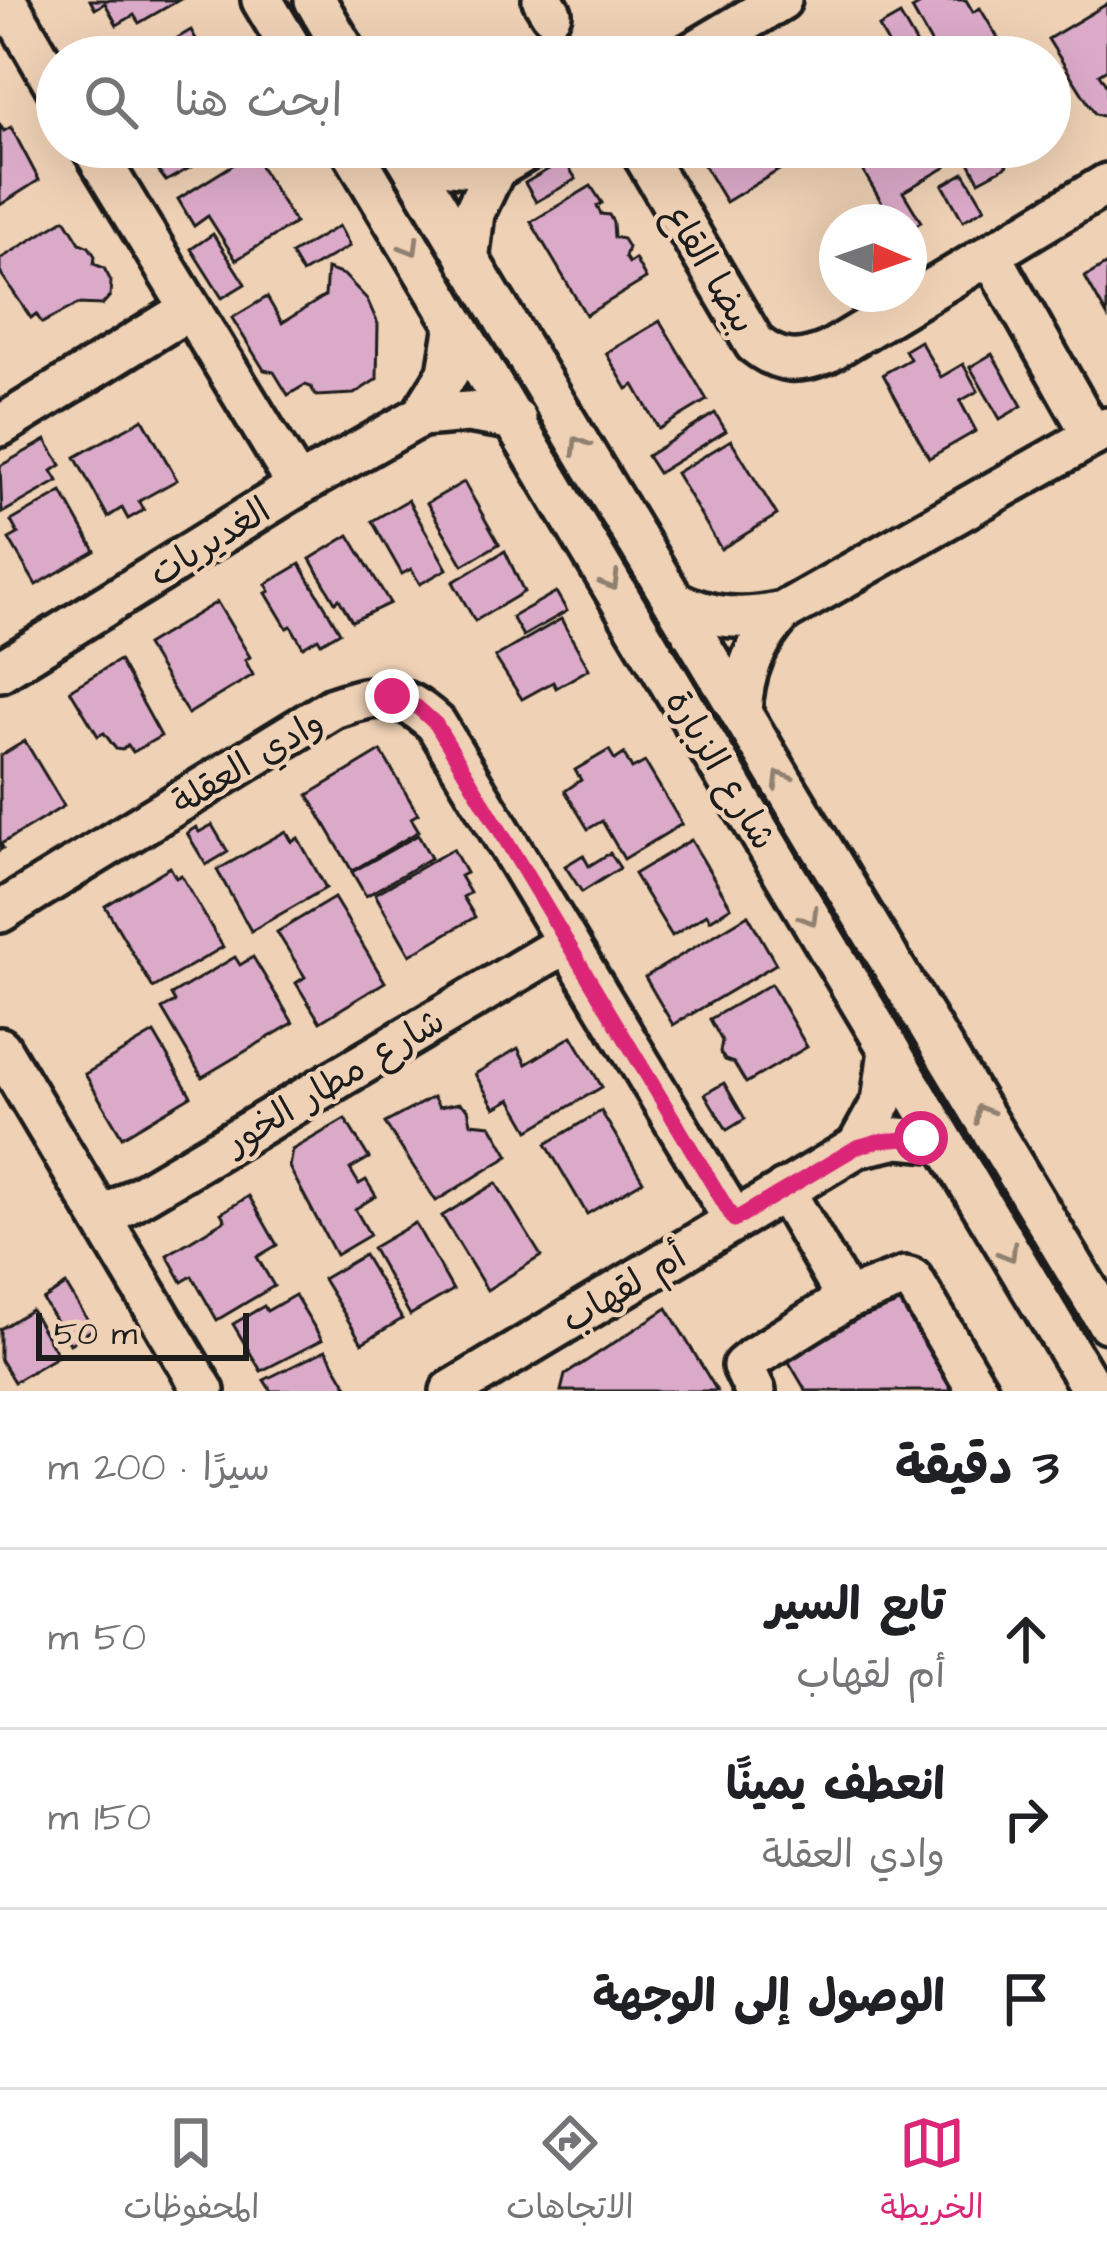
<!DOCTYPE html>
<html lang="ar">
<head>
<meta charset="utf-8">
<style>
  body { margin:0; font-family:"Architects Daughter","Playpen Sans Arabic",sans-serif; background:#f6f6f6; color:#202124; direction:rtl }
  .compass { position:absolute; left:819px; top:204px; width:108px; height:108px; border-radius:50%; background:#fff; box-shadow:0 12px 48px #0002; rotate:92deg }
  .scale { position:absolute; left:36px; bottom:30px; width:213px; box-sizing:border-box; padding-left:12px; border:6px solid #1c1c1c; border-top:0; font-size:33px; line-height:42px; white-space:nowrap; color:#1c1c1c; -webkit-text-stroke:9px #efd1b5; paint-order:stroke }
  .stop { position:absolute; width:36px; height:36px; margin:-27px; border:9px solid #db2777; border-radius:50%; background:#fff }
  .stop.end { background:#db2777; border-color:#fff; box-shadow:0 3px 12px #0008 }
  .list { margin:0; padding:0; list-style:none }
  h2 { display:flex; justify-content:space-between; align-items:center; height:156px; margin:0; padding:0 48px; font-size:51px }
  h2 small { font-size:39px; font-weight:400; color:#757577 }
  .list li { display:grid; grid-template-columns:78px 1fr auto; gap:36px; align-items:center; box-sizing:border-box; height:180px; padding:0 48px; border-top:3px solid #e0e0e0 }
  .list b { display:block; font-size:45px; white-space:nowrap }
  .list p { margin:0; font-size:39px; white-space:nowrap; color:#757577 }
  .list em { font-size:39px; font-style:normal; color:#757577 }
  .icon { flex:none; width:66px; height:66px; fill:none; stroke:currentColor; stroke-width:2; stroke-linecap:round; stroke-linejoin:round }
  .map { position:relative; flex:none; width:1107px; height:1391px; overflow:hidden; direction:ltr }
  .search { position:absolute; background:#fff; box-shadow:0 12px 48px #0002; left:36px; right:36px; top:36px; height:132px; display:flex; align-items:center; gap:30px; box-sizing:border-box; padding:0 42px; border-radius:66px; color:#757577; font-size:45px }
  .sheet { height:696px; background:#fff }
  nav { display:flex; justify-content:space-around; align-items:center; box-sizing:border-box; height:168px; border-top:3px solid #e0e0e0; background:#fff; font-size:33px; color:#757577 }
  nav a { display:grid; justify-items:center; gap:6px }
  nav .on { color:#db2777 }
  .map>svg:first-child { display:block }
</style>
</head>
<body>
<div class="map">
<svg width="1107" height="1391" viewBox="0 0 1107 1391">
  <rect width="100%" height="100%" fill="#efd1b5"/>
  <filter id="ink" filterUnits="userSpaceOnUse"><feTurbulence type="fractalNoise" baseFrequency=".00833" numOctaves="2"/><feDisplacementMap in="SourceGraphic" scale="24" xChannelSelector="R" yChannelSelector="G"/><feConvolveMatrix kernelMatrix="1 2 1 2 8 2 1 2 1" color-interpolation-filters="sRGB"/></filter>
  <g filter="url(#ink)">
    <!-- building -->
    <g fill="#dcaac9" stroke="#1c1c1c" stroke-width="3">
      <path d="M 90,0 L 179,0 L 139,23 L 134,15 L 117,25 L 105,3 L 95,9 Z"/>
      <path d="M 928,0 L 966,0 L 973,12 L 980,8 L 998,38 L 966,57 L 939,57 L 912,9 Z"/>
      <path d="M 1107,4 L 1107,69 L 1099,74 L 1107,87 L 1106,117 L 1095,114 L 1048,39 Z"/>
      <path d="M 900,15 L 924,57 L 895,57 L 879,27 Z"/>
      <path d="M 191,30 L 206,57 L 145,57 Z"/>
      <path d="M 0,125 L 4,131 L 11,127 L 39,180 L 0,205 Z"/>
      <path d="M 148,147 L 227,147 L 166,181 L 144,152 Z"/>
      <path d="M 693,147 L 779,147 L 789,164 L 726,202 Z"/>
      <path d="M 856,147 L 934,147 L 946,167 L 903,192 L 921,222 L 909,229 L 909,222 L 893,222 L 851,150 Z"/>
      <path d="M 967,147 L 1031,147 L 1002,157 L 1007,166 L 979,181 L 964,153 Z"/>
      <path d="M 252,153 L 295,223 L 236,260 L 208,216 L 194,226 L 178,199 Z"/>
      <path d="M 564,160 L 576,179 L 536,202 L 525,183 Z"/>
      <path d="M 964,173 L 985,208 L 963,221 L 943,185 Z"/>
      <path d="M 591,186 L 602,203 L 597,206 L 601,214 L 609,215 L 613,222 L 614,237 L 623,239 L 628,247 L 625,257 L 629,263 L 635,259 L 646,279 L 586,315 L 531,222 Z"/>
      <path d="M 65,219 L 80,243 L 89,247 L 95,256 L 94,264 L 104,268 L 111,281 L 110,296 L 102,305 L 78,304 L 42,323 L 36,314 L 31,318 L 0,272 L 0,259 Z"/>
      <path d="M 339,226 L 350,246 L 302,273 L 291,254 Z"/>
      <path d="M 213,234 L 245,284 L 222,298 L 191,249 Z"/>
      <path d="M 1107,264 L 1107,316 L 1085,277 Z"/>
      <path d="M 327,269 L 344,275 L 367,299 L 378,324 L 377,379 L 354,394 L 316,396 L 311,387 L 305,385 L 288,395 L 274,372 L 264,370 L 232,318 L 267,297 L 282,323 L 325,296 Z"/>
      <path d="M 660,321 L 707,400 L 659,429 L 634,385 L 627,389 L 606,353 Z"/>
      <path d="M 920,341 L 941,377 L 963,364 L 978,391 L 960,401 L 976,431 L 929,458 L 883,374 L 910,359 L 905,350 Z"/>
      <path d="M 992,354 L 1022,406 L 1000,419 L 970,367 Z"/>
      <path d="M 715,413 L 726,431 L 658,473 L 647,456 Z"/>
      <path d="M 143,419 L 177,480 L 139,501 L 144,510 L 128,519 L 122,508 L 108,517 L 75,457 Z"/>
      <path d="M 46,440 L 61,465 L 52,471 L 58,481 L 2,513 L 0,466 Z"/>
      <path d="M 731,440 L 777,515 L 721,549 L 676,473 Z"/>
      <path d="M 464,482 L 499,544 L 463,565 L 427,503 Z"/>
      <path d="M 62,492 L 95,551 L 36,585 L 9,539 L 18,534 L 11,521 Z"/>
      <path d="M 408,500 L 447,569 L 420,584 L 411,569 L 402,574 L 372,521 Z"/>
      <path d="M 349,535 L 390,603 L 352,621 L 339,599 L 335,602 L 310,559 Z"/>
      <path d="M 505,551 L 524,592 L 475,621 L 453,582 Z"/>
      <path d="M 300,564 L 340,632 L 321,643 L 318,638 L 303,647 L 291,626 L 287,628 L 266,593 L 270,591 L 266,584 Z"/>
      <path d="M 556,592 L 567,611 L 523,636 L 512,617 Z"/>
      <path d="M 217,602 L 250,657 L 245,660 L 253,675 L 188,714 L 146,645 Z"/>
      <path d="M 561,619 L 589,669 L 556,688 L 553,682 L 522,699 L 495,657 Z"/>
      <path d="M 119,660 L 161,736 L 133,752 L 128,745 L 122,750 L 116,749 L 104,733 L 98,736 L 70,690 Z"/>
      <path d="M 25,741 L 64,806 L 1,844 L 3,848 L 0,850 L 0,756 Z"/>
      <path d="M 609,750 L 615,760 L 624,754 L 632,769 L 645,762 L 682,824 L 624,859 L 602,821 L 588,829 L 565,791 L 581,780 L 575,770 Z"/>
      <path d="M 381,751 L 418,814 L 411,818 L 419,831 L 352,871 L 308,795 Z"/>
      <path d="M 212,825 L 228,852 L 206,865 L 187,833 L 196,827 L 199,832 Z"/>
      <path d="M 286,831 L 292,842 L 298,838 L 326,888 L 251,931 L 217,870 Z"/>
      <path d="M 418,835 L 431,858 L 366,896 L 352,872 Z"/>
      <path d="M 691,840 L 731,907 L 710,920 L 707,914 L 672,936 L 634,874 Z"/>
      <path d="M 453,849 L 466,873 L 460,876 L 470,893 L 463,897 L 475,917 L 410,955 L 375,894 Z"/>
      <path d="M 610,853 L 620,868 L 582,892 L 565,866 L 583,855 L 589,866 Z"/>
      <path d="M 170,867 L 176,878 L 181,875 L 223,947 L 153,988 L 105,906 Z"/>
      <path d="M 334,898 L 385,982 L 320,1022 L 296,983 L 305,977 L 277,932 Z"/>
      <path d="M 748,915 L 776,964 L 673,1025 L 645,977 Z"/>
      <path d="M 235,957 L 240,965 L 253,957 L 293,1023 L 202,1077 L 162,1009 L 175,1002 L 171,995 Z"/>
      <path d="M 771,984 L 807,1047 L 746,1083 L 734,1063 L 725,1060 L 720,1052 L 722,1041 L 710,1019 Z"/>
      <path d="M 154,1033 L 191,1096 L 122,1137 L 85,1074 Z"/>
      <path d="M 572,1036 L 602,1087 L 529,1130 L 511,1099 L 495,1108 L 475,1074 L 518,1048 L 526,1064 Z"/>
      <path d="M 724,1083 L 745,1119 L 727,1130 L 705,1094 Z"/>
      <path d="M 433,1097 L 439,1107 L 459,1103 L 468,1109 L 471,1123 L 491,1125 L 509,1156 L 436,1201 L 385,1123 Z"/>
      <path d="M 601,1111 L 643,1181 L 587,1214 L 546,1144 Z"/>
      <path d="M 345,1119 L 369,1158 L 350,1169 L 359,1184 L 366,1180 L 376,1196 L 355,1209 L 370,1235 L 336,1255 L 289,1167 L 292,1150 Z"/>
      <path d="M 496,1183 L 541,1256 L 487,1290 L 442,1216 Z"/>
      <path d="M 249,1196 L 277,1245 L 257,1257 L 274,1286 L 217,1320 L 192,1276 L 182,1282 L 167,1255 L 225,1220 L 221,1213 Z"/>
      <path d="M 415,1223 L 453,1290 L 410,1315 L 372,1248 Z"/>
      <path d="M 364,1255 L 402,1319 L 362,1343 L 323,1279 Z"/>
      <path d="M 66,1285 L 93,1329 L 70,1344 L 43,1300 Z"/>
      <path d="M 906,1285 L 969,1391 L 806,1391 L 786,1357 Z"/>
      <path d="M 295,1295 L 322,1340 L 261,1371 L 233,1324 L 264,1306 L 267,1311 Z"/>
      <path d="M 667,1308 L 717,1391 L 561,1391 L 565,1375 Z"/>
      <path d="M 31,1310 L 58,1356 L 14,1382 L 0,1359 L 0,1329 Z"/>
      <path d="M 326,1350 L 350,1391 L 271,1391 L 264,1380 Z"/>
    </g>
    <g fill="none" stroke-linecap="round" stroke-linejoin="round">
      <defs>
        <g id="minor">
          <path d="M 6,0 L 57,88"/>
          <path d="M 262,0 L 296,57"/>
          <path d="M 315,0 L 348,57"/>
          <path d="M 543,0 L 551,13"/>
          <path d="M 685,57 L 781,0"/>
          <path d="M 92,147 L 298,486"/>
          <path d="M 350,147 L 1093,1391"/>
          <path d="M 401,147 L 1107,1322"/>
          <path d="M 639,147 L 755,344 C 780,364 799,364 828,352 L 1107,184"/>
          <path d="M 406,155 L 450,165 L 495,169"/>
          <path d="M 991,255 L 1093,436"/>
          <path d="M 468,261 L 474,213 L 495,169 L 532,147"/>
          <path d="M 421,416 L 468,412 L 516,420"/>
          <path d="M 0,426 L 188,310"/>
          <path d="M 674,601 C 711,619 743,621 783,612 L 1107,428"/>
          <path d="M 0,671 L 298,486 L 421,416 L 448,373 L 456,324"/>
          <path d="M 741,713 C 743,671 755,643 783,612"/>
          <path d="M 0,912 L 333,708 C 379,692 399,690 436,724 L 734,1220"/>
          <path d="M 0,1048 L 204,1391"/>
          <path d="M 857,1147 L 882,1102 L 889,1050"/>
          <path d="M 784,1190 L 847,1299"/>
          <path d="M 103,1218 L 566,943"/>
          <path d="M 451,1391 L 857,1147 L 899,1138 L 943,1142"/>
          <path d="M 755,1391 L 743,1366 L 754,1357 L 847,1299 L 905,1277 L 912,1279 L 978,1391"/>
        </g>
      </defs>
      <!-- minor casing -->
      <use href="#minor" stroke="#1c1c1c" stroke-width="48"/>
      <!-- minor -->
      <use href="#minor" stroke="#efd1b5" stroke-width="39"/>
    </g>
    <!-- one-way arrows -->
    <defs><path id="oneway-chevron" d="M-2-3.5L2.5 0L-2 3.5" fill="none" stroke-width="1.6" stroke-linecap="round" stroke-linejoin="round" transform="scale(3)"/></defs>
    <g stroke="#908070">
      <use href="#oneway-chevron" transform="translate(411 247) rotate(59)"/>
      <use href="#oneway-chevron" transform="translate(579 445) rotate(-121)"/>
      <use href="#oneway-chevron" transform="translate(611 582) rotate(59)"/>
      <use href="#oneway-chevron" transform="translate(781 779) rotate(-121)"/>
      <use href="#oneway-chevron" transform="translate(810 917) rotate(59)"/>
      <use href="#oneway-chevron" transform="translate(982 1113) rotate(-121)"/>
      <use href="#oneway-chevron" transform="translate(1009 1253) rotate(59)"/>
    </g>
  </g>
  <g fill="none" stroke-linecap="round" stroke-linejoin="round" filter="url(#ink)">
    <!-- route -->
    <path stroke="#db2777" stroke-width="15" d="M 392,696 L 417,707 L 436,724 L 734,1220 L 857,1147 L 878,1141 L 921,1138"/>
  </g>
  <g text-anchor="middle" stroke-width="9" stroke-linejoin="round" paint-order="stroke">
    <!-- street labels -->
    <g font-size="36" fill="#1c1c1c" stroke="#efd1b5">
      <text transform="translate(711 268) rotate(59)" y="13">بيضا القاع</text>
      <text transform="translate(209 541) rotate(-32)" y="13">الغديريات</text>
      <text transform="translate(247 761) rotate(-31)" y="13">وادي العقلة</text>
      <text transform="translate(722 769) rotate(59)" y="13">شارع الزبارة</text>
      <text transform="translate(334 1080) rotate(-31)" y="13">شارع مطار الخور</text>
      <text transform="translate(623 1287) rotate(-31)" y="13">أم لقهاب</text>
    </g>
  </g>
</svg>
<svg class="compass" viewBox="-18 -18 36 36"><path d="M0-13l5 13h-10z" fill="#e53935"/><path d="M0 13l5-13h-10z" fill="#757577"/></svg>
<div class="scale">50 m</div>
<div class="stop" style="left:921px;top:1138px"></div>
<div class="stop end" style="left:392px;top:696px"></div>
<div class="search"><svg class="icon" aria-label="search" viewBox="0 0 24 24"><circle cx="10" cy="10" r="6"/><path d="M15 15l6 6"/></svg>ابحث هنا</div>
</div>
<section class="sheet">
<h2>3 دقيقة<small>سيرًا · 200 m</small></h2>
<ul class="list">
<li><svg class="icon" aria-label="ahead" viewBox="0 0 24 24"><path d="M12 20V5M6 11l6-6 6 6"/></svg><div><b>تابع السير</b><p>أم لقهاب</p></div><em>50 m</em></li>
<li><svg class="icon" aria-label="right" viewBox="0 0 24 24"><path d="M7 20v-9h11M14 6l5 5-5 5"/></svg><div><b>انعطف يمينًا</b><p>وادي العقلة</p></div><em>150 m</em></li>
<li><svg class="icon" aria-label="arrive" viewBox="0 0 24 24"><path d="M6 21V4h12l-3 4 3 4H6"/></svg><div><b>الوصول إلى الوجهة</b></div></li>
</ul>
</section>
<nav>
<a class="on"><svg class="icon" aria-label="map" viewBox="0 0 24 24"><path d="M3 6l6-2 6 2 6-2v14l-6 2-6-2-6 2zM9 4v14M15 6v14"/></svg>الخريطة</a>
<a><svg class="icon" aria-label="directions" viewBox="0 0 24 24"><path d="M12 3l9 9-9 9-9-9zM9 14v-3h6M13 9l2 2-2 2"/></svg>الاتجاهات</a>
<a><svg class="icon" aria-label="saved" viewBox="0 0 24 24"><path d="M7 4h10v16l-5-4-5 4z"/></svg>المحفوظات</a>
</nav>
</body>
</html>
